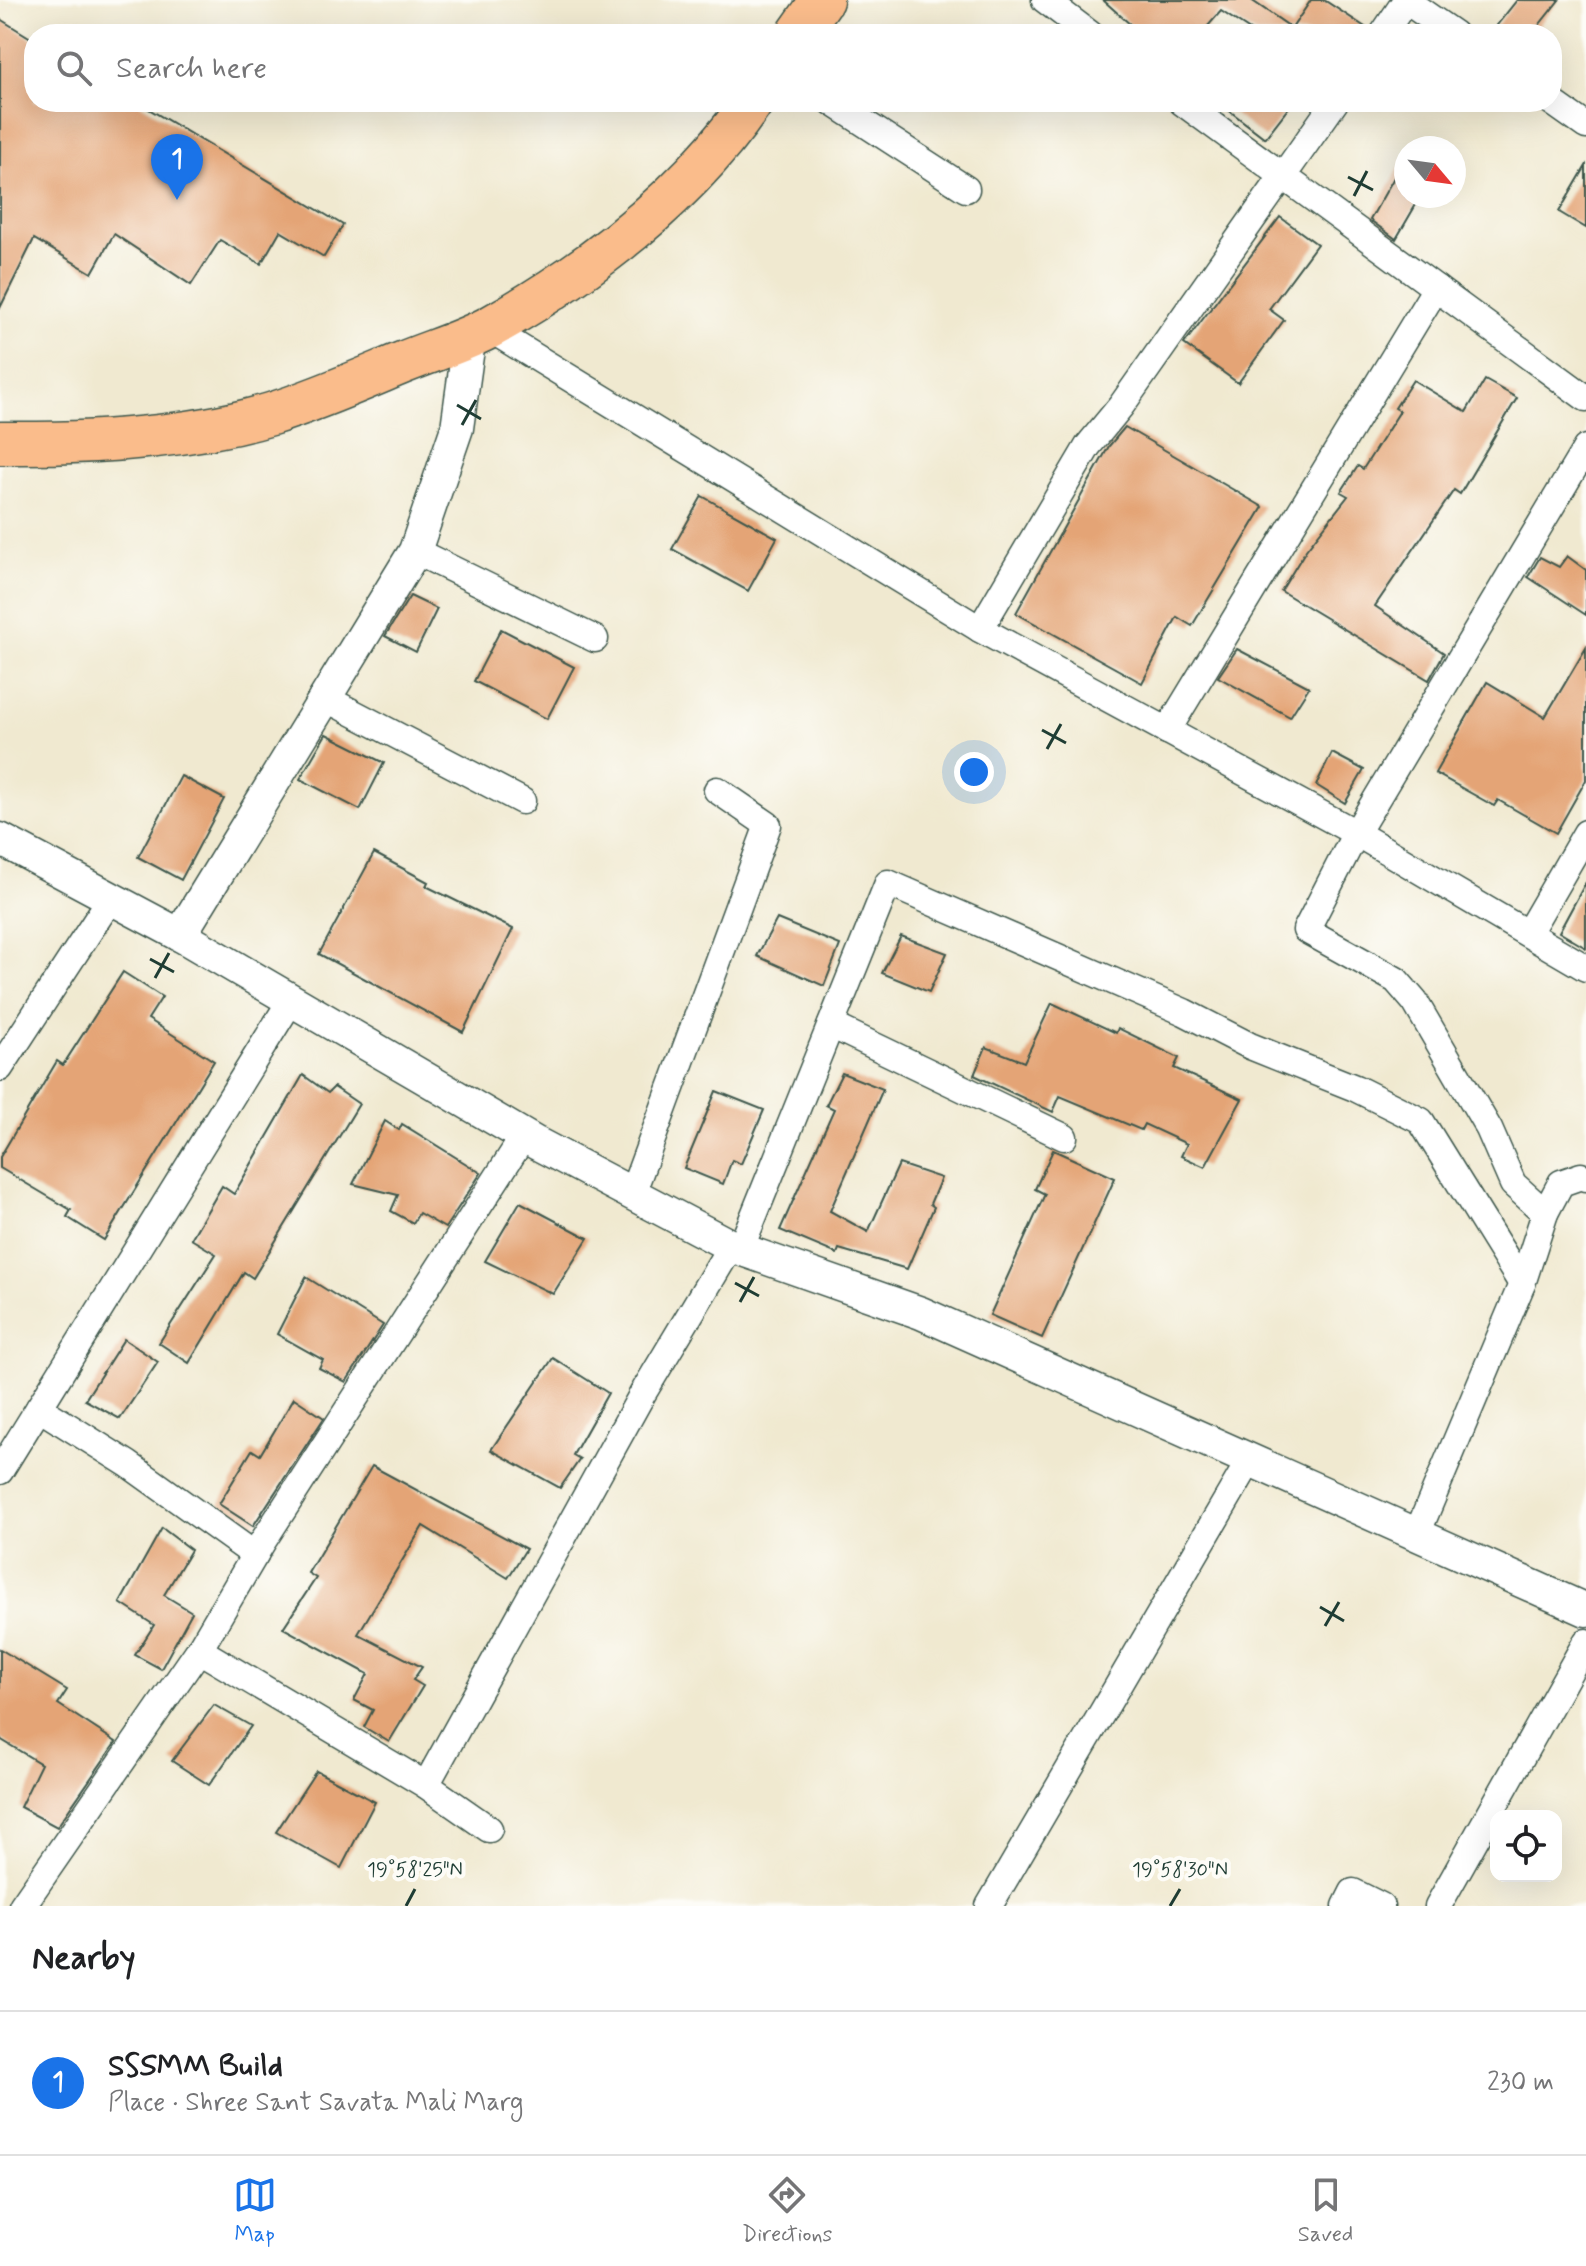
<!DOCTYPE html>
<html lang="en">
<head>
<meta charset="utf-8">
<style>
  body { margin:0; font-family:Mynerve,sans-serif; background:#f6f6f6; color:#202124 }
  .controls { position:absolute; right:24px; bottom:24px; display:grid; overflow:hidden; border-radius:16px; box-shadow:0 8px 32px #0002 }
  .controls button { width:72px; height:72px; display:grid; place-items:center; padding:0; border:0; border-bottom:2px solid #e0e0e0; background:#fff; color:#202124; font:40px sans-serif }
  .compass { position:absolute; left:1394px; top:136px; width:72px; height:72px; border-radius:50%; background:#fff; box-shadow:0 8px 32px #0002; rotate:119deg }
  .you { position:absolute; left:974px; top:772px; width:28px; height:28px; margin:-20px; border:6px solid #fff; border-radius:50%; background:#1a73e8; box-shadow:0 0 0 12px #1a73e833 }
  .badge { display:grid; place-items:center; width:52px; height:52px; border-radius:50%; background:#1a73e8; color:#fff; font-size:26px; font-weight:700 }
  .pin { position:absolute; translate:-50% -66px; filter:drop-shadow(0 2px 4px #0008) }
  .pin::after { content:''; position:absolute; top:42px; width:28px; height:24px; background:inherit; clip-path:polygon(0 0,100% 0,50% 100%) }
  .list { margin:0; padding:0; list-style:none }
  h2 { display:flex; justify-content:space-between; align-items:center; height:104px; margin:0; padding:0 32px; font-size:34px }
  h2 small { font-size:26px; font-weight:400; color:#757577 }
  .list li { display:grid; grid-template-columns:52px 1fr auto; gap:24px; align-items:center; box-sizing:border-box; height:144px; padding:0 32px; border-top:2px solid #e0e0e0 }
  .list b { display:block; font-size:30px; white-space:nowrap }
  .list p { margin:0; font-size:26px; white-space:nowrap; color:#757577 }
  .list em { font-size:26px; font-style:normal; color:#757577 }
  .icon { flex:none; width:44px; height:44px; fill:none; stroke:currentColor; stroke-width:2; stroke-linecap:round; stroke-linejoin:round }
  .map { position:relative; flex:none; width:1586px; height:1906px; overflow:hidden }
  .search { position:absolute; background:#fff; box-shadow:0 8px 32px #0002; left:24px; right:24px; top:24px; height:88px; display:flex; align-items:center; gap:20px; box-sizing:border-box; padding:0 28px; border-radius:32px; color:#757577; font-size:30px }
  .sheet { height:248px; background:#fff }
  nav { display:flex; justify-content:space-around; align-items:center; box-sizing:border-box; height:112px; border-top:2px solid #e0e0e0; background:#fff; font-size:22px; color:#757577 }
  nav a { display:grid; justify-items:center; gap:4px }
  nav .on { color:#1a73e8 }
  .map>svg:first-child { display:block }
</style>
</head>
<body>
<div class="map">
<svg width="1586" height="1906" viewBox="0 0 1586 1906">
  <rect width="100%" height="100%" fill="#fdfcf7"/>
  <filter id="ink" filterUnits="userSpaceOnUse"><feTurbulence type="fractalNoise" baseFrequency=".0125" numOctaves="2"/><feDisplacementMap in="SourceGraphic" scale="16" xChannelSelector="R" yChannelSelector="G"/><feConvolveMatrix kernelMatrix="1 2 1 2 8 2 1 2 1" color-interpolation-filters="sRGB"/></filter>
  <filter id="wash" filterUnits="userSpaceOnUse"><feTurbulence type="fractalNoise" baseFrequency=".006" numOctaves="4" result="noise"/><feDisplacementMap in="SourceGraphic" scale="32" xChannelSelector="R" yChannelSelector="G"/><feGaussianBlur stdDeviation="1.8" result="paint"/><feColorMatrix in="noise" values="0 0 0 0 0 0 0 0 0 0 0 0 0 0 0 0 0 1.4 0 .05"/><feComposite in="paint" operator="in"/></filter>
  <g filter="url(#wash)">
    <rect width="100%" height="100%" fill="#f0e9d0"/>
    <g id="blocks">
      <!-- building -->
      <g fill="#e4a476">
        <path d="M 1103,0 L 1251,0 L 1292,28 L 1311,0 L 1324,0 L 1368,29 L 1367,34 L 1256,34 L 1221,11 L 1201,34 L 1141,34 Z"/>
        <path d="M 1517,0 L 1559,0 L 1532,34 L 1490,34 Z"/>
        <path d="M 0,19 L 34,40 L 34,102 L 137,102 L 343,225 L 324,257 L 280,231 L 261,264 L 220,240 L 191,285 L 114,234 L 92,273 L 34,239 L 0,308 Z"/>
        <path d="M 1218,102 L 1293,102 L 1265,138 Z"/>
        <path d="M 1406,156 L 1406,196 L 1421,196 L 1396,239 L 1370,220 Z"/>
        <path d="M 1586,166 L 1586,228 L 1559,212 Z"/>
        <path d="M 1280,217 L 1317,244 L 1269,309 L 1284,320 L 1238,383 L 1184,344 Z"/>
        <path d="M 1413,380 L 1466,412 L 1485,380 L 1517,398 L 1460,494 L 1454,490 L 1375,606 L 1444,653 L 1429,680 L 1281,591 L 1306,550 L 1348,496 L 1341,492 L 1358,466 L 1363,469 L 1400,411 L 1395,408 Z"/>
        <path d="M 1125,427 L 1263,507 L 1192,626 L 1177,617 L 1142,683 L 1016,613 L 1109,446 Z"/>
        <path d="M 702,496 L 777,538 L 748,591 L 672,549 Z"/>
        <path d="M 1567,556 L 1586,570 L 1586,615 L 1528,577 L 1540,557 L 1559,567 Z"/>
        <path d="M 410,596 L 437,609 L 416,652 L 385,636 Z"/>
        <path d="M 501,629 L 574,667 L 547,719 L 474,681 Z"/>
        <path d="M 1586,648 L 1586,780 L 1556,833 L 1498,800 L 1494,806 L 1435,773 L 1487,682 L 1545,717 Z"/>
        <path d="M 1237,649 L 1309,687 L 1290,717 L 1218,677 Z"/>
        <path d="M 326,734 L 384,763 L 360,810 L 300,779 Z"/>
        <path d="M 1332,753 L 1364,770 L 1345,803 L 1316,785 Z"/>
        <path d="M 181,776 L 224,799 L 181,880 L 138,857 Z"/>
        <path d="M 374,853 L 428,882 L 426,886 L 513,929 L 463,1032 L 319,954 Z"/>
        <path d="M 1586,882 L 1586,948 L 1559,932 Z"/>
        <path d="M 777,919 L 840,945 L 824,986 L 757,956 Z"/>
        <path d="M 901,936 L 947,953 L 929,992 L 882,973 Z"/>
        <path d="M 123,972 L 162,997 L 148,1019 L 214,1061 L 104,1240 L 67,1217 L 71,1210 L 0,1168 L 0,1157 L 57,1061 L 63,1065 Z"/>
        <path d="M 1052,1003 L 1116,1033 L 1118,1028 L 1179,1058 L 1174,1068 L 1242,1099 L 1205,1167 L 1181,1156 L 1187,1144 L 1144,1124 L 1141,1130 L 1060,1096 L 1053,1112 L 974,1075 L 986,1047 L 1024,1062 Z"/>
        <path d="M 842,1073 L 883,1089 L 830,1211 L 868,1232 L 899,1164 L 941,1178 L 930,1204 L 934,1207 L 907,1269 L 839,1249 L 837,1254 L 780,1230 L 834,1109 L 826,1105 Z"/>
        <path d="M 303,1075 L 328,1093 L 334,1087 L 359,1104 L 253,1278 L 244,1272 L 189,1363 L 159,1343 L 216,1254 L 191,1239 L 222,1186 L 234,1194 Z"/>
        <path d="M 716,1091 L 764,1110 L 741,1164 L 732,1160 L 723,1184 L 684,1168 Z"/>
        <path d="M 385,1121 L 399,1130 L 402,1124 L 481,1173 L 445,1228 L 419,1213 L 413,1223 L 391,1211 L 398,1195 L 353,1184 Z"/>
        <path d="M 1053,1150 L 1115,1178 L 1042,1338 L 990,1315 L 1045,1194 L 1035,1189 Z"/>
        <path d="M 520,1202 L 588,1238 L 553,1294 L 485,1261 Z"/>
        <path d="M 306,1277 L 383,1325 L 346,1382 L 319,1368 L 323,1360 L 277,1334 Z"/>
        <path d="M 124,1339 L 158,1362 L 120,1419 L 85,1400 Z"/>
        <path d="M 553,1358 L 608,1393 L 573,1455 L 580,1459 L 560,1488 L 491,1450 Z"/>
        <path d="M 294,1398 L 324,1418 L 253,1526 L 219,1504 L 252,1450 L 260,1455 Z"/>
        <path d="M 372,1466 L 526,1549 L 508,1578 L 423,1526 L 358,1634 L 422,1667 L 413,1680 L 423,1686 L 389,1742 L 364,1727 L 373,1710 L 354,1700 L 368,1674 L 283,1628 L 316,1578 L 308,1573 Z"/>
        <path d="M 162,1528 L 191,1550 L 164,1595 L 192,1612 L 161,1669 L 135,1655 L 154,1625 L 120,1603 Z"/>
        <path d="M 0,1649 L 67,1690 L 58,1704 L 116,1742 L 57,1827 L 20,1807 L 41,1764 L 0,1739 Z"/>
        <path d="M 214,1705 L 251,1726 L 209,1785 L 172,1761 Z"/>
        <path d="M 316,1771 L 375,1802 L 341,1868 L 276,1832 Z"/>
      </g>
    </g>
  </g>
  <g filter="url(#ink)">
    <use href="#blocks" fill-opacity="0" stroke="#3e574b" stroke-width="2"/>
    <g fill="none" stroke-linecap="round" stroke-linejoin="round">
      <defs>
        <g id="minor">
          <path d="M 1045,0 L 1090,34"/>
          <path d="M 1405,0 L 1454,34"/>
          <path d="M 1383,34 L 1406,0"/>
          <path d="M 832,102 L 966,189"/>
          <path d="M 1182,102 L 1586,398"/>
          <path d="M 1552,102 L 1586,126"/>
          <path d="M 488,328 L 980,629 L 1356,833 L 1586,968"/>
          <path d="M 415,551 L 595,639"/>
          <path d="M 980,629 L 1088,446 L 1121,406 L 1335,102"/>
          <path d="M 323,697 L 522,801"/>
          <path d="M 1167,731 L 1436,288"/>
          <path d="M 1528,933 L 1586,833"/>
          <path d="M 831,1025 L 1064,1137"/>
          <path d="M 0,1068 L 111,898"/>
          <path d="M 632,1194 L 768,825 L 717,790"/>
          <path d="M 1545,1213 L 1513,1184 L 1489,1129 L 1415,1002 L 1396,980 L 1306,930 L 1356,833 L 1586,448"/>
          <path d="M 740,1250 L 888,883 L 1184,1012 L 1250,1046 L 1355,1088 L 1421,1121 L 1522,1284 L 1545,1213 L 1561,1183 L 1581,1176 L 1586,1178"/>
          <path d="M 39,1408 L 128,1464 L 255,1555"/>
          <path d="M 0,1471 L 290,1002"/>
          <path d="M 1417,1534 L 1522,1284"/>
          <path d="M 426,1785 L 643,1393 L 731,1246"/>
          <path d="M 489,1829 L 426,1785 L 199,1650 L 263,1541 L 524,1136"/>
          <path d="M 22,1906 L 199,1650"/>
          <path d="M 989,1906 L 1250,1460"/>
          <path d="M 1346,1906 L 1353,1892 L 1381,1906"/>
          <path d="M 1438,1906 L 1586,1642"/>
        </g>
        <g id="tertiary">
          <path d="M 0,839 L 180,935 L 536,1143 L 731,1246 L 921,1313 L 1586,1610"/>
          <path d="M 180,935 L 415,551 L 457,428 L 470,334"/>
        </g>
        <g id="primary">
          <path d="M 798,34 L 822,0"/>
          <path d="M 0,443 C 89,444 186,439 271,414 C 316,400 359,381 402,363 C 431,351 465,341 492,326 C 591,270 687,197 752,102"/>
        </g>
      </defs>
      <!-- minor casing -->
      <use href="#minor" stroke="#3e574b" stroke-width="29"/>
      <!-- tertiary casing -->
      <use href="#tertiary" stroke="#3e574b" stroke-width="35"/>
      <!-- primary casing -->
      <use href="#primary" stroke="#3e574b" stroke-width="45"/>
      <!-- minor -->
      <use href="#minor" stroke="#fff" stroke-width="26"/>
      <!-- tertiary -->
      <use href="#tertiary" stroke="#fff" stroke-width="32"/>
      <!-- primary -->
      <use href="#primary" stroke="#fabc8b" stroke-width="42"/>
    </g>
  </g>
  <!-- ticks -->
  <path fill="none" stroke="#1f3d34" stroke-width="3" d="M 1348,177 L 1373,190M 1354,196 L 1367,171M 457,405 L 481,419M 462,425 L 476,400M 1042,730 L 1066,743M 1047,749 L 1061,724M 150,959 L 174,972M 155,978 L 169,953M 735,1283 L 759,1296M 740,1302 L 754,1277M 1320,1607 L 1344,1621M 1325,1626 L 1339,1602M 406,1906 L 415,1889M 1170,1906 L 1180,1889"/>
  <g font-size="20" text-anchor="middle" fill="#1f3d34" stroke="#fdfcf7" stroke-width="8" stroke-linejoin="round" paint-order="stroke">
    <text x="415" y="1876">19°58'25"N</text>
    <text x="1180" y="1876">19°58'30"N</text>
  </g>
</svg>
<div class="controls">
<button><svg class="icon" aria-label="locate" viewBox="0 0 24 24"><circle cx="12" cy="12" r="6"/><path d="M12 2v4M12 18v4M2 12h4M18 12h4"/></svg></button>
</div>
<svg class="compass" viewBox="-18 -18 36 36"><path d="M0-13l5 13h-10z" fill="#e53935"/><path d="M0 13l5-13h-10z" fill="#757577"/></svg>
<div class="you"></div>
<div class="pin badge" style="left:177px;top:200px">1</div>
<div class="search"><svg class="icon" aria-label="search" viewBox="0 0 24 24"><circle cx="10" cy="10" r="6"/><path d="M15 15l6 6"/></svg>Search here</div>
</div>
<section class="sheet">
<h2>Nearby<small></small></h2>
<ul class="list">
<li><span class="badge">1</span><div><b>SSSMM Build</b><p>Place · Shree Sant Savata Mali Marg</p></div><em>230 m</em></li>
</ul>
</section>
<nav>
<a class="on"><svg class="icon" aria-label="map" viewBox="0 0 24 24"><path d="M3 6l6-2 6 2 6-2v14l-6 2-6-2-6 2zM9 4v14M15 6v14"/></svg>Map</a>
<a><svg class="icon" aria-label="directions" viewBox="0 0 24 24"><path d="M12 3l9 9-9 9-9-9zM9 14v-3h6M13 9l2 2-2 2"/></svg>Directions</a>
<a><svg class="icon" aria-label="saved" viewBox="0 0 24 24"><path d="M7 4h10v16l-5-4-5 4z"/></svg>Saved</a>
</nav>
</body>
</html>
